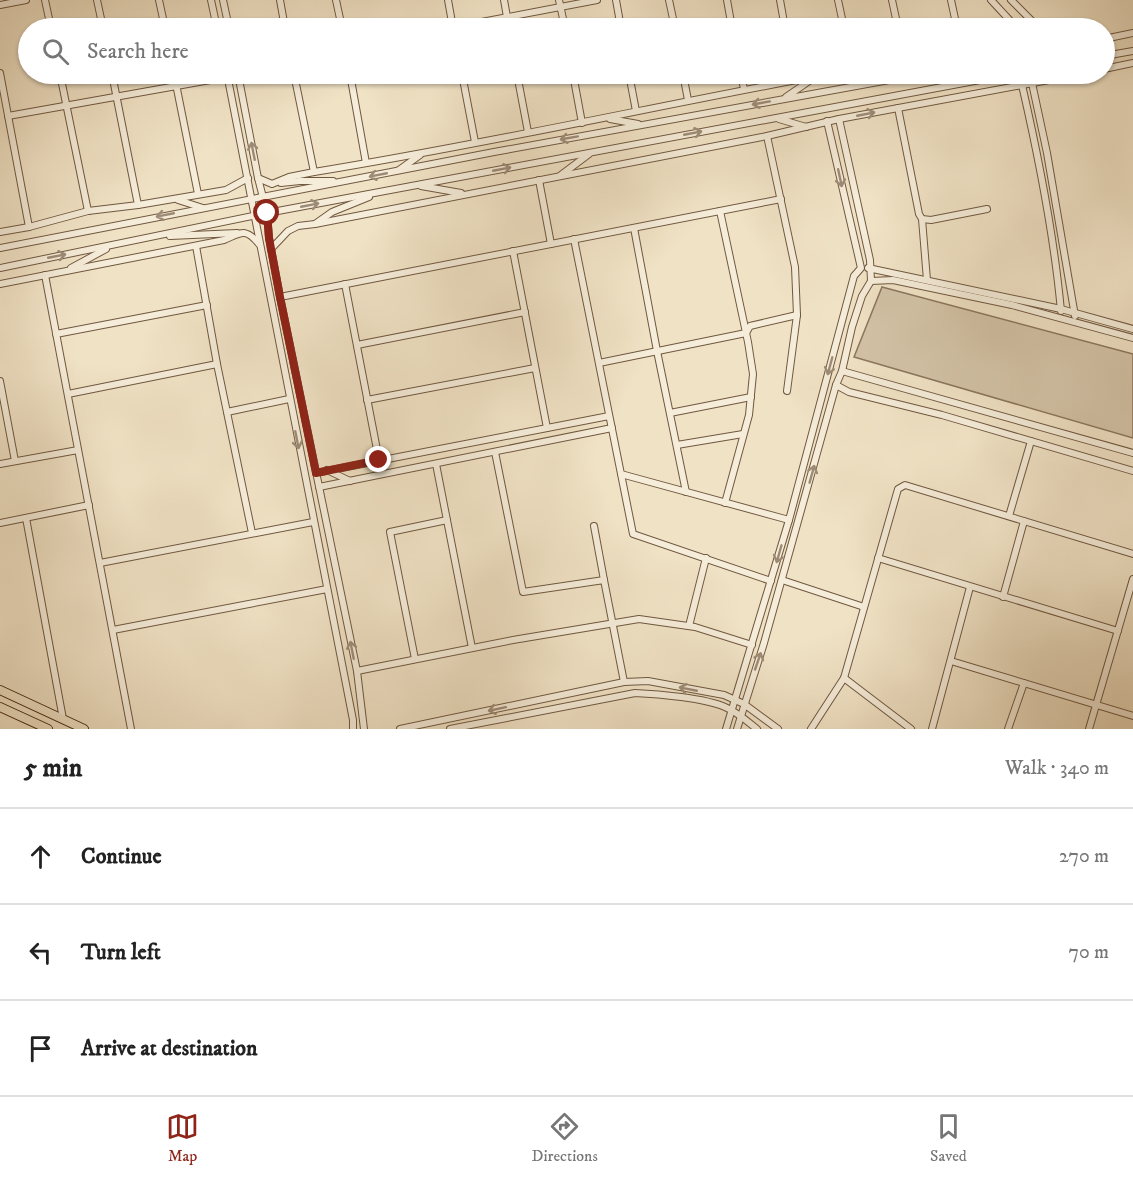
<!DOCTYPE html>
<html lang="en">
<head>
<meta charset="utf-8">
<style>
  body { margin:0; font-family:"IM FELL DW Pica",serif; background:#f2f2f2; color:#222 }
  .stop { position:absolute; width:18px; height:18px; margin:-14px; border:4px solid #8f2418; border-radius:50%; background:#fff }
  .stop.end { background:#8f2418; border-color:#fff; box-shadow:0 2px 6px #0008 }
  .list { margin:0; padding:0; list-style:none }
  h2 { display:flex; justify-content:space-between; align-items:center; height:78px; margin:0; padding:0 24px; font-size:26px }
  h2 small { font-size:20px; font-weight:400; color:#767676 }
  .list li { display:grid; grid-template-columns:39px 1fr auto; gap:18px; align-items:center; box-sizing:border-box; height:96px; padding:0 24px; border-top:2px solid #e0e0e0 }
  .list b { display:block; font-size:22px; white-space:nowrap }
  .list em { font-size:20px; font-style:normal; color:#767676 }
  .icon { flex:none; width:33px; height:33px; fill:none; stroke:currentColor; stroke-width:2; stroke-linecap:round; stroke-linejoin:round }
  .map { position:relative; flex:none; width:1133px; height:729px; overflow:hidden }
  .search { position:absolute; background:#fff; box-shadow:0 2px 4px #0004; left:18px; right:18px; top:18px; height:66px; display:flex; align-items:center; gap:15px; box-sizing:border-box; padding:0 21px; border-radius:33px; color:#767676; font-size:22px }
  .sheet { height:366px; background:#fff }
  nav { display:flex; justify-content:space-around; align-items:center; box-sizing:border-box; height:84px; border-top:2px solid #e0e0e0; background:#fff; font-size:16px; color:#767676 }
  nav a { display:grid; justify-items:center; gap:3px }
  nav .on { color:#8f2418 }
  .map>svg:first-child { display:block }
</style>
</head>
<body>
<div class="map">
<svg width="1133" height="729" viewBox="0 0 1133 729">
  <rect width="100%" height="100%" fill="#f0e2c5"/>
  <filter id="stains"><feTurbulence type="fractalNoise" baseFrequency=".00333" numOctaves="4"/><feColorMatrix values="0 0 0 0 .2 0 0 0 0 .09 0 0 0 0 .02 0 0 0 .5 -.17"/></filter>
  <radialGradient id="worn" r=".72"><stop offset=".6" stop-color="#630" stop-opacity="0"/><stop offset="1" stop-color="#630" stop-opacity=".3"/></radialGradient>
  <!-- green -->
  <path fill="#d3c3a7" stroke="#8c765e" stroke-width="1.5" d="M 882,287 L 1133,354 L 1133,438 L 854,357 Z"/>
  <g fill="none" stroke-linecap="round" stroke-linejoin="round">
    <defs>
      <g id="minor">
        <path d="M 45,0 L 51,28"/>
        <path d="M 97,0 L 103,28"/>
        <path d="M 159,0 L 165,28"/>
        <path d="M 211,0 L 217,28"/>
        <path d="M 223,0 L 229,28"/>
        <path d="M 280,0 L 285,28"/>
        <path d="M 336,0 L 342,28"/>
        <path d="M 448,0 L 453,28"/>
        <path d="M 504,0 L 509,28"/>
        <path d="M 559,0 L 565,28"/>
        <path d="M 616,0 L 621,28"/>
        <path d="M 669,0 L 675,28"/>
        <path d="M 727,0 L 732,28"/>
        <path d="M 780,0 L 785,28"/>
        <path d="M 838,0 L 844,28"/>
        <path d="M 892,0 L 898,28"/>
        <path d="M 951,0 L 957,28"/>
        <path d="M 991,0 L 1017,28"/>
        <path d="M 1011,0 L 1039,28"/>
        <path d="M 0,5 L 26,0"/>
        <path d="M 450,28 L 597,0"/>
        <path d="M 1104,39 L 1133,33"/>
        <path d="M 1104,56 L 1133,51"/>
        <path d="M 1104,69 L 1133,63"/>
        <path d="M 0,73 L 29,227"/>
        <path d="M 60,74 L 88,211"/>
        <path d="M 112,74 L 138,205"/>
        <path d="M 174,74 L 198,194"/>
        <path d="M 227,74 L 353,720 L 353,729"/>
        <path d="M 238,74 L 258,178 L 267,213 L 269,238 L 280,297 L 357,671 L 364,729"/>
        <path d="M 294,74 L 314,172"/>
        <path d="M 350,74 L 366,163"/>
        <path d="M 462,74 L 475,142"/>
        <path d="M 517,74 L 528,132"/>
        <path d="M 573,74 L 582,123"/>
        <path d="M 629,74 L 636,111"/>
        <path d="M 683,74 L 688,100"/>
        <path d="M 741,74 L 744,89"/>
        <path d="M 1038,74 L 1055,78"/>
        <path d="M 1032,83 L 1047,153 L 1075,316"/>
        <path d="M 1022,85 C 1039,159 1054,235 1061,311"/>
        <path d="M 786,97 L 815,77"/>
        <path d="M 898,108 L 919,214 L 922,219 L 931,220 L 987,209"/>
        <path d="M 8,116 L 227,77"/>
        <path d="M 610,119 L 638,124"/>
        <path d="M 779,119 L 806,127"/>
        <path d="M 767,136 L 795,267 L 797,315 L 787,391"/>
        <path d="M 399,170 L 420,155"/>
        <path d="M 561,175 L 589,154"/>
        <path d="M 258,178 L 272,184 L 289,177 L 314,172 C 486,144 656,106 828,74"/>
        <path d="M 539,180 L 551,244"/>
        <path d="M 281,183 L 300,181 L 333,181"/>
        <path d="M 421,186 L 461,193"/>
        <path d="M 178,200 L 203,208"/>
        <path d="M 720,211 L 748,342 L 753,374 L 749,415 L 725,503"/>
        <path d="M 922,219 L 927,280"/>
        <path d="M 315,224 L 767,136 L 839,119 L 1081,74"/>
        <path d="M 634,228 L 657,351 L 686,492"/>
        <path d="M 0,232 L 29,227 L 88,211 L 138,205 L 226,190 L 248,178"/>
        <path d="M 170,236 L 237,233"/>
        <path d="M 574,239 L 621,474 L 789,520"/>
        <path d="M 196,246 L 217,364 L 252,533"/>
        <path d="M 0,248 L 494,152 L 922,74"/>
        <path d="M 271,249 L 288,231 L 298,226 L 315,224 L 332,212 L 369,197"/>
        <path d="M 513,251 L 547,428"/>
        <path d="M 0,268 L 267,213 L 1012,74"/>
        <path d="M 71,268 L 106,249"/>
        <path d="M 868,268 L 1061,309 L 1133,329"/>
        <path d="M 45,275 L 131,729"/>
        <path d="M 871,281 L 893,280 L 1012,305 L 1133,338"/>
        <path d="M 0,284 L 224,240 C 241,233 245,227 259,244"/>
        <path d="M 345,284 L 379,460"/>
        <path d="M 280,297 L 781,199"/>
        <path d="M 56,334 L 207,305"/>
        <path d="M 357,345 L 525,312"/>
        <path d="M 599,363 L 746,333 L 750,326 L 797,315"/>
        <path d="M 842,371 L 1133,453"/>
        <path d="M 0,381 L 15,461"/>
        <path d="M 836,385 L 849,392 L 942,415 L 1133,471"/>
        <path d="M 68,394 L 217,364"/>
        <path d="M 367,400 L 535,368"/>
        <path d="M 227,412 L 289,399"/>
        <path d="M 670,413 L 751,397"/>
        <path d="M 677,445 L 743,434"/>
        <path d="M 495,452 L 523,592 L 604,580 L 624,682"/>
        <path d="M 0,464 L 78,450"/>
        <path d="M 436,464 L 472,648"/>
        <path d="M 327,470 L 350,481"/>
        <path d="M 316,473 L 609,416"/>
        <path d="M 621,474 L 633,534 L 771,581"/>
        <path d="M 319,487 L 612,428"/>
        <path d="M 1009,516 L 1031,441"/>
        <path d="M 26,518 L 63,719"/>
        <path d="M 0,523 L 89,505"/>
        <path d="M 594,526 L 604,580"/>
        <path d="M 878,558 L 1118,631"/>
        <path d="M 100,563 L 313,522"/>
        <path d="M 782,580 L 864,607"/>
        <path d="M 1003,597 L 1024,521"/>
        <path d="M 689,626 L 706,558"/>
        <path d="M 113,630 L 327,589"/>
        <path d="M 415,659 L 390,532 L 447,520"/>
        <path d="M 951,661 L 1133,716"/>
        <path d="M 357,671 L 513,640 L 639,619 L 695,627 L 752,645"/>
        <path d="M 844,678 L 911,729"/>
        <path d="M 400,729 L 624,682 L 648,681 L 724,695 L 744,704 L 778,729"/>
        <path d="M 450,729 L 635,693 C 658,694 705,698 725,707 C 737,712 747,721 757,729"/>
        <path d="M 726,729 L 789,520 L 854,276 L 861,268 L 827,121"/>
        <path d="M 737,729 L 764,643 L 836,385 L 842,371 L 852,327 L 862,296 L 871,281 L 870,260 L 839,119"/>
        <path d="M 811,729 L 844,678 L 898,489 L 905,485 L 1133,554"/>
        <path d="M 932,729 L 970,587"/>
        <path d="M 1008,729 L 1024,683"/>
        <path d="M 1089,729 L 1133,579"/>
      </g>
      <g id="major">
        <path d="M 0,690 L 84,729"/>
        <path d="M 0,707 L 48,729"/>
      </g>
    </defs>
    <!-- minor casing -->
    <use href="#minor" stroke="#705840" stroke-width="8"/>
    <!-- major casing -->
    <use href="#major" stroke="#462a14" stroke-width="10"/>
    <!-- minor -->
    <use href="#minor" stroke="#f5ecd9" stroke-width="6"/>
    <!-- major -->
    <use href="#major" stroke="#f0e2c5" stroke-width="8"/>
  </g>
  <!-- one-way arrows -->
  <defs><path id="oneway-shaft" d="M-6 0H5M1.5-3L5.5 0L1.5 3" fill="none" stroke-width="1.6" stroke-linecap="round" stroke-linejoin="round" transform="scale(1.5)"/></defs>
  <g stroke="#9e8b76">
    <use href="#oneway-shaft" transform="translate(761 103) rotate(170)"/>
    <use href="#oneway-shaft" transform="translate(866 114) rotate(-11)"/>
    <use href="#oneway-shaft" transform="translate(693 133) rotate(-11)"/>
    <use href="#oneway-shaft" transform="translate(569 138) rotate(170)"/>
    <use href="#oneway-shaft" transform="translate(253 151) rotate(-101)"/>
    <use href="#oneway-shaft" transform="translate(502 169) rotate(-11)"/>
    <use href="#oneway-shaft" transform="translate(378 175) rotate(169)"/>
    <use href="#oneway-shaft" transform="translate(840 178) rotate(78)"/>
    <use href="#oneway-shaft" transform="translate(310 205) rotate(-11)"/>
    <use href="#oneway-shaft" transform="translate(165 215) rotate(169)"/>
    <use href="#oneway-shaft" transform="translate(57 256) rotate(-11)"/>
    <use href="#oneway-shaft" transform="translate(830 366) rotate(105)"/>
    <use href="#oneway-shaft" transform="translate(297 440) rotate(79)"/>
    <use href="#oneway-shaft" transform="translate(812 474) rotate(-74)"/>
    <use href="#oneway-shaft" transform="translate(779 554) rotate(106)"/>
    <use href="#oneway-shaft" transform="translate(352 650) rotate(-101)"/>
    <use href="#oneway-shaft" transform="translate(758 661) rotate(-71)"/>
    <use href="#oneway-shaft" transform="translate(688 689) rotate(-169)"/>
    <use href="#oneway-shaft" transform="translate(497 709) rotate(168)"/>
  </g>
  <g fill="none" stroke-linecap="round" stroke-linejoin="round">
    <!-- route -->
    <path stroke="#8f2418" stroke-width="8" d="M 267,213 L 269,238 L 280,297 L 316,473 L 379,460"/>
  </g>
  <rect width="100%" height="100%" filter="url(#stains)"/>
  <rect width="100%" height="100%" fill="url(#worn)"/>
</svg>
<div class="stop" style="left:267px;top:213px"></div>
<div class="stop end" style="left:379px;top:460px"></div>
<div class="search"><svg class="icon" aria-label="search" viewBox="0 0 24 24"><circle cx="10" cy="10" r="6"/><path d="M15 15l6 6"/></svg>Search here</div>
</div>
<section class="sheet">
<h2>5 min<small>Walk · 340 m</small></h2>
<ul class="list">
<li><svg class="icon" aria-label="ahead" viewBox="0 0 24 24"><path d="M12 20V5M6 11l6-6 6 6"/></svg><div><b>Continue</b></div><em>270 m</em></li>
<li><svg class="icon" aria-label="left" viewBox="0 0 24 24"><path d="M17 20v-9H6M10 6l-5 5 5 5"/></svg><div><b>Turn left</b></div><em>70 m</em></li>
<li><svg class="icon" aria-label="arrive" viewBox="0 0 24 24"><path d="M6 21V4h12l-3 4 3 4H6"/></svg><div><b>Arrive at destination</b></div></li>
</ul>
</section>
<nav>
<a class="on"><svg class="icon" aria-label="map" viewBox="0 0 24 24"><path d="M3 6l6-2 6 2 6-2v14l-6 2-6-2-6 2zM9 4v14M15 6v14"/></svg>Map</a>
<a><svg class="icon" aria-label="directions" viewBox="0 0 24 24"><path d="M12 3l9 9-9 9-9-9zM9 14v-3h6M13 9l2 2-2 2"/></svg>Directions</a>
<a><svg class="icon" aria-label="saved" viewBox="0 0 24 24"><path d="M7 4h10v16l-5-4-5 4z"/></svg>Saved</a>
</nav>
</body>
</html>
